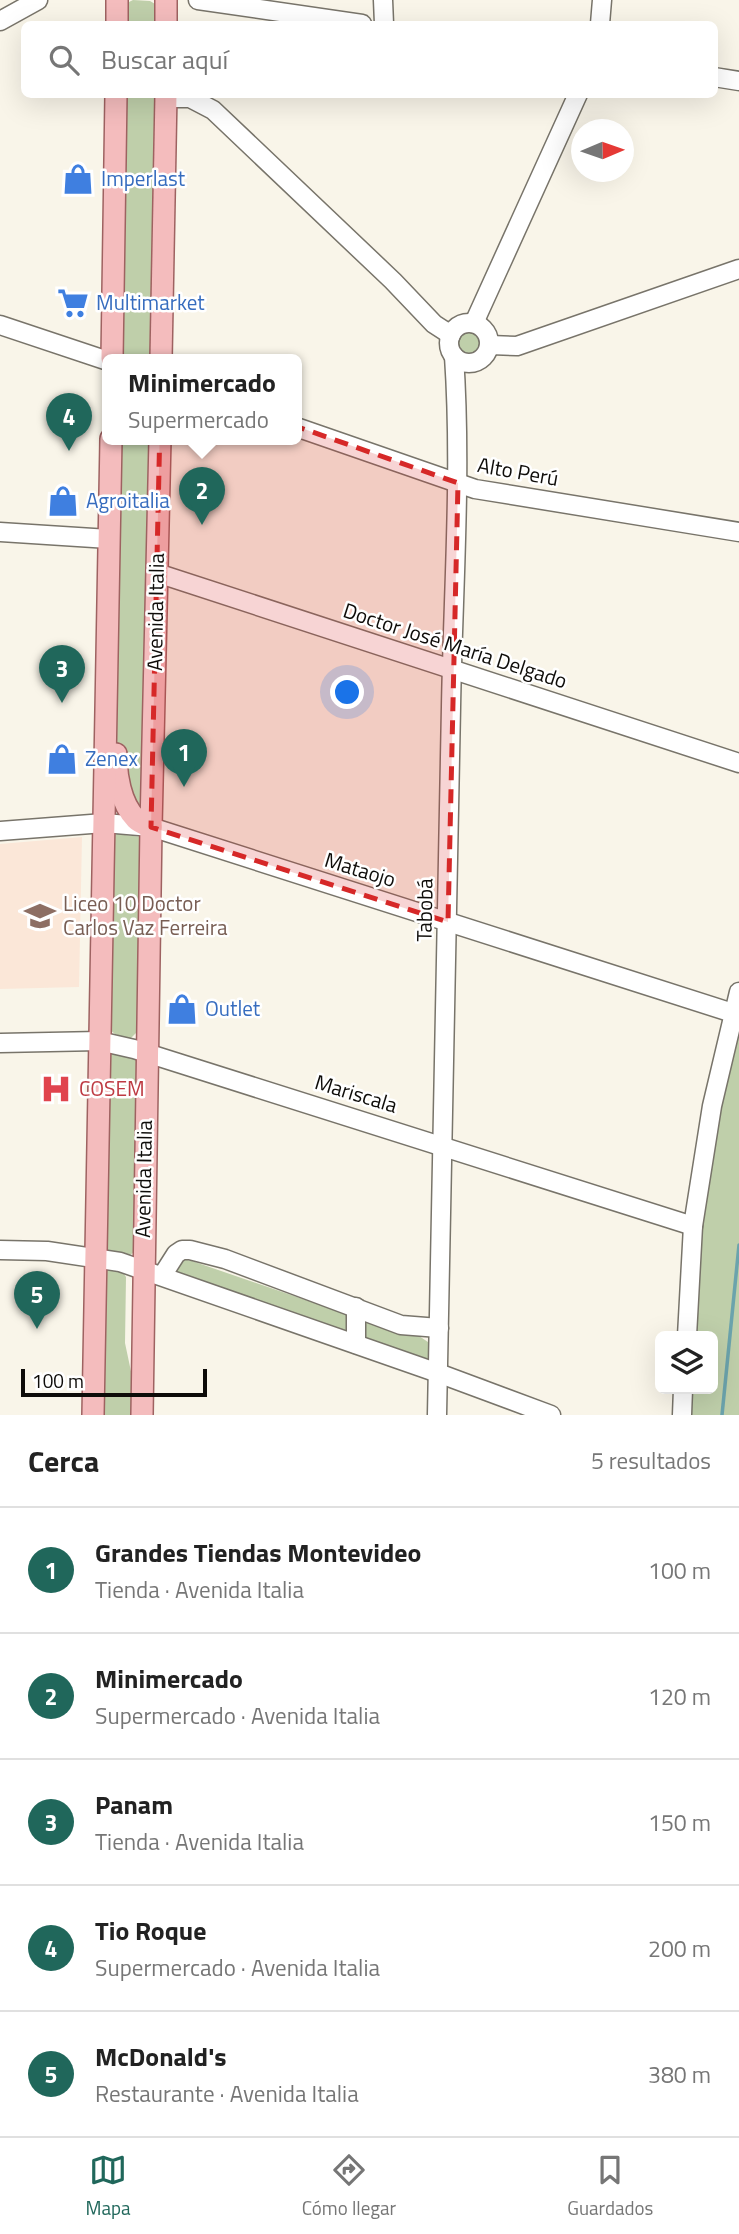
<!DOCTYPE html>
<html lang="es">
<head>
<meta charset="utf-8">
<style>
  body { margin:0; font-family:"Titillium Web",sans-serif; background:#f2f2f2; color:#222 }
  .controls { position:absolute; right:21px; bottom:21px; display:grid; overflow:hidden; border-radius:10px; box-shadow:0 7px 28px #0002 }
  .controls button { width:63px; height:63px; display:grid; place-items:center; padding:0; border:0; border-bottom:2px solid #e0e0e0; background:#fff; color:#222; font:35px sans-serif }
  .compass { position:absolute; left:571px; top:119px; width:63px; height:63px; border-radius:50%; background:#fff; box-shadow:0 7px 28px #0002; rotate:88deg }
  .scale { position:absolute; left:21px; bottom:18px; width:186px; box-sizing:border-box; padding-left:7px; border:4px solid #0e0c09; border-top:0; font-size:19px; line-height:24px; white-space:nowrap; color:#0e0c09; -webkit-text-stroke:5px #fff; paint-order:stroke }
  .you { position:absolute; left:348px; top:693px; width:24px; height:24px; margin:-18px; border:5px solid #fff; border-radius:50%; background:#1a73e8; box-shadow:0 0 0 10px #1a73e833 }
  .badge { display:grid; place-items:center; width:46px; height:46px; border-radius:50%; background:#20675b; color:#fff; font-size:23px; font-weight:700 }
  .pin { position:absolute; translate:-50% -58px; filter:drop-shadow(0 2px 4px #0008) }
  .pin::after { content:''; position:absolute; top:37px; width:24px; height:21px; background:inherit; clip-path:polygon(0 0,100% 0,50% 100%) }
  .popup { position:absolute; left:102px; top:354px; width:200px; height:91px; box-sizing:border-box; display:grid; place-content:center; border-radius:10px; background:#fff; filter:drop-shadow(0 2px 5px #0005); font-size:23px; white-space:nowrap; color:#767676 }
  .popup b { font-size:26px; color:#222 }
  .popup::after { content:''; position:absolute; left:50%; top:100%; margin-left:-14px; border:14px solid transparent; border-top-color:#fff }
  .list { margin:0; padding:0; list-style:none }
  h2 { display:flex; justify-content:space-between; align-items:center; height:91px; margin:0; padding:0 28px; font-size:30px }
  h2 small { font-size:23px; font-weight:400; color:#767676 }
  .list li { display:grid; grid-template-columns:46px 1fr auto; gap:21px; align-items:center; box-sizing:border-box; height:126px; padding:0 28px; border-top:2px solid #e0e0e0 }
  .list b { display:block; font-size:26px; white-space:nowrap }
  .list p { margin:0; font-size:23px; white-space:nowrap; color:#767676 }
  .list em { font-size:23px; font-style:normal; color:#767676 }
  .icon { flex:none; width:38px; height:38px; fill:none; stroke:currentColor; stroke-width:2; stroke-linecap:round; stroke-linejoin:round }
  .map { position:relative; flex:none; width:739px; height:1415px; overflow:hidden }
  .search { position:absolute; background:#fff; box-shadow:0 7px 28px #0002; left:21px; right:21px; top:21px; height:77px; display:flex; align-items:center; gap:18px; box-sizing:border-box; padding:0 24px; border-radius:10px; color:#767676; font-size:26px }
  .sheet { height:721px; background:#fff }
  nav { display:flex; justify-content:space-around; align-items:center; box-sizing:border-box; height:98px; border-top:2px solid #e0e0e0; background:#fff; font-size:19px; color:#767676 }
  nav a { display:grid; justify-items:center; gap:4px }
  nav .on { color:#20675b }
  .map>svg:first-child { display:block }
</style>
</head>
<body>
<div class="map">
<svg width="739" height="1415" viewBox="0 0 739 1415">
  <rect width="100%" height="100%" fill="#f9f5e9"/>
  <!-- education -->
  <path fill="#fbe7d8" d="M 82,837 L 79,987 L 0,989 L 0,844 Z"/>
  <!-- green -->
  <g fill="#bfcfaa">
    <path d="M 133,0 L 150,1 L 155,4 L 157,24 L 126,24 L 127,3 Z"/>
    <path d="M 125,95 L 155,95 L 151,359 L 125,359 L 121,353 Z"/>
    <circle cx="471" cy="342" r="14"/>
    <path d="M 118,439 L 150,439 L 143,810 L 126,815 L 114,811 Z"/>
    <path d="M 117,834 L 141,837 L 138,1031 L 130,1039 L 115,1034 L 109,1029 L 112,837 Z"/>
    <path d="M 739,1030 L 739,1415 L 686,1415 L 687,1389 L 713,1389 L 713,1336 L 690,1336 L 695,1267 L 714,1118 Z"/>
    <path d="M 113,1050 L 136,1057 L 137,1061 L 134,1247 L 133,1253 C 125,1259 110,1256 104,1249 L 109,1053 Z"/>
    <path d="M 178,1258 L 192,1261 L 393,1330 L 419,1336 L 428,1342 L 431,1356 L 430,1359 L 427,1361 L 262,1304 L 173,1271 Z"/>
    <path d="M 108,1268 L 122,1271 L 126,1277 L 125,1343 L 133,1381 L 133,1415 L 101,1415 L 105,1269 Z"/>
  </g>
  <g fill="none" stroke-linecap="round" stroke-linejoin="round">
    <!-- stream -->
    <path stroke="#6ba3ac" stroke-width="3.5" d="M 722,1415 L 739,1245"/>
    <defs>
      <g id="minor">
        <path d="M 198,0 L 362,24"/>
        <path d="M 383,0 L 384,24"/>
        <path d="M 0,21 L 38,0"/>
        <path d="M 600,24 L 602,0"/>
        <path d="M 714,77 L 739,81"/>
        <path d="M 165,98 L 190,98 L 213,110 L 393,281 L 434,324 L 451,335"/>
        <circle cx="469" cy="343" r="20"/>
        <path d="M 474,323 L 578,94"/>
        <path d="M 0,325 L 108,361"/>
        <path d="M 490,345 L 517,346 L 739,269"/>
        <path d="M 296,427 L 475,489 L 739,532"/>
        <path d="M 0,532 L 109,539"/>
        <path d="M 157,573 L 739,763"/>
        <path d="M 0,831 L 104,823 L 151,827 L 739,1015"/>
        <path d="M 0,1043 L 99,1041 L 134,1049 L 693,1226"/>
        <path d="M 0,1250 L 47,1251 L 120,1262 L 438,1373 L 551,1415"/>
        <path d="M 162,1276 L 176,1254 L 182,1250 L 190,1250 L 225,1259 L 401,1325 L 439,1328"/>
        <path d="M 356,1307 L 356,1344"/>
        <path d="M 687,1336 L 693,1226 L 712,1106 L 739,992"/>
        <path d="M 437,1415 C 443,1179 448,943 451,707 C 453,590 462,473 454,356"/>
        <path d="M 682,1415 L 683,1389"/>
      </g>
      <g id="major">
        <path d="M 117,24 L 117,0"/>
        <path d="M 166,24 L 166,0"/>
        <path d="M 112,359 L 116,94"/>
        <path d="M 161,359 L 166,94"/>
        <path d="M 116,754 C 116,774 120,803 136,819 C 140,823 146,825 151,827"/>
        <path d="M 93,1415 L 111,439"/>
        <path d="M 142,1415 L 151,827 L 160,439"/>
      </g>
    </defs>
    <!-- minor casing -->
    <use href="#minor" stroke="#78746a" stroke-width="21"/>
    <!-- major casing -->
    <use href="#major" stroke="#9e6261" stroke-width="24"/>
    <!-- minor -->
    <use href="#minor" stroke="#fff" stroke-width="18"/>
    <!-- major -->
    <use href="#major" stroke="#f4bcbd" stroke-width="21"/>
  </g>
  <!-- marked area -->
  <path fill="#d62828" fill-opacity="0.2" stroke="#d62828" stroke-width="5" stroke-dasharray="14 9" stroke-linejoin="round" d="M 161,379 L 458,483 L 448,922 L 151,827 Z"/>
  <!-- icons -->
  <defs>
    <symbol id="shop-bare" viewBox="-9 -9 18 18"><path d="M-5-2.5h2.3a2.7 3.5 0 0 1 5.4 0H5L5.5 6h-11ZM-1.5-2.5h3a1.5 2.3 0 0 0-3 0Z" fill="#3f7fe0" stroke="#fff" stroke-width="2.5" paint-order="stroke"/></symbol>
    <symbol id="supermarket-bare" viewBox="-9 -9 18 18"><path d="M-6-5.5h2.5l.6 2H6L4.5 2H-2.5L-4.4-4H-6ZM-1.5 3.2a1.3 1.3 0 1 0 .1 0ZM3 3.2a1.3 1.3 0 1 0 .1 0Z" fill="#3f7fe0" stroke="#fff" stroke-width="2.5" paint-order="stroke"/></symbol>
    <symbol id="school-bare" viewBox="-9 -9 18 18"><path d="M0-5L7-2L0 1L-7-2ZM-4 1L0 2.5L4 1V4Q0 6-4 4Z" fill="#8d6e63" stroke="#fff" stroke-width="2.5" paint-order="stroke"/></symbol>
    <symbol id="hospital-bare" viewBox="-9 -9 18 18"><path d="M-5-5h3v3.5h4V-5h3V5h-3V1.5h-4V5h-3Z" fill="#e0444e" stroke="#fff" stroke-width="2.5" paint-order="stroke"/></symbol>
  </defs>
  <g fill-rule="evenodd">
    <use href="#shop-bare" x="56" y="157" width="44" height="44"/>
    <use href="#supermarket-bare" x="51" y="281" width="44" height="44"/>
    <use href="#shop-bare" x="41" y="479" width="44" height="44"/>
    <use href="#shop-bare" x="40" y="737" width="44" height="44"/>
    <use href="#school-bare" x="18" y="894" width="44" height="44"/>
    <use href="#shop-bare" x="160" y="987" width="44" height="44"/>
    <use href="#hospital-bare" x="34" y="1067" width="44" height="44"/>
  </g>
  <g text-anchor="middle" stroke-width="5" stroke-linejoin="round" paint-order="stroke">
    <!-- shop labels -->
    <g font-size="21" fill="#366cbe" stroke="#fff" text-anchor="start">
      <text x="101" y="186">Imperlast</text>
      <text x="96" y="310">Multimarket</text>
      <text x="86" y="508">Agroitalia</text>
      <text x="85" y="766">Zenex</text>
      <text x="205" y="1016">Outlet</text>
    </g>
    <!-- street labels -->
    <g font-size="21" fill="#0e0c09" stroke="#fff">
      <text transform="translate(518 472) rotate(10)" y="7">Alto Perú</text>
      <text transform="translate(156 612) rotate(-89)" y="7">Avenida Italia</text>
      <text transform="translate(455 646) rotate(18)" y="7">Doctor José María Delgado</text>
      <text transform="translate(360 870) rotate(17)" y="7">Mataojo</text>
      <text transform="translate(425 910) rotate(-89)" y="7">Tabobá</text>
      <text transform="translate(356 1094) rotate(17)" y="7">Mariscala</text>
      <text transform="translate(144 1179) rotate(-89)" y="7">Avenida Italia</text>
    </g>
    <!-- education labels -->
    <g font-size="21" fill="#785e54" stroke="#fff" text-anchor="start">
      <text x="63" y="911">Liceo 10 Doctor<tspan x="63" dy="24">Carlos Vaz Ferreira</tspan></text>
    </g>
    <!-- health labels -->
    <g font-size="21" fill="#be3a42" stroke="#fff" text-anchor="start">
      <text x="79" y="1096">COSEM</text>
    </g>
  </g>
</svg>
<div class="controls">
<button><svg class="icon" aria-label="layers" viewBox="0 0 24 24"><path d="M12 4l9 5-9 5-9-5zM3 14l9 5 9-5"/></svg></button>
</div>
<svg class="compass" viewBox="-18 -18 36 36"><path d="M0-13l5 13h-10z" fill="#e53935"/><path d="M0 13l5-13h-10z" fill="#767676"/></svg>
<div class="scale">100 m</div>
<div class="you"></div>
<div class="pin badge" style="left:184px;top:787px">1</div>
<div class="pin badge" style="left:202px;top:525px">2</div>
<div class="popup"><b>Minimercado</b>Supermercado</div>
<div class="pin badge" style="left:62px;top:703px">3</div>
<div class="pin badge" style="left:69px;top:451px">4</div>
<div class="pin badge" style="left:37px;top:1329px">5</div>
<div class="search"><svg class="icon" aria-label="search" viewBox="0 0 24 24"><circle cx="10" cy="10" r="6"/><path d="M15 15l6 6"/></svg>Buscar aquí</div>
</div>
<section class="sheet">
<h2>Cerca<small>5 resultados</small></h2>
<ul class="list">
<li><span class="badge">1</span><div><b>Grandes Tiendas Montevideo</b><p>Tienda · Avenida Italia</p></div><em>100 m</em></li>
<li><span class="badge">2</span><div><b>Minimercado</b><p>Supermercado · Avenida Italia</p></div><em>120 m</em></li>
<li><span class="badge">3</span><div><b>Panam</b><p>Tienda · Avenida Italia</p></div><em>150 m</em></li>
<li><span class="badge">4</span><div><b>Tio Roque</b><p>Supermercado · Avenida Italia</p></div><em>200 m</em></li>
<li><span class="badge">5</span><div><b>McDonald's</b><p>Restaurante · Avenida Italia</p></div><em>380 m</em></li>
</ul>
</section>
<nav>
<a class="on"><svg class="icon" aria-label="map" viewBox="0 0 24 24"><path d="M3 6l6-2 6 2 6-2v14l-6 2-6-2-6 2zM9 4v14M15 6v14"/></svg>Mapa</a>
<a><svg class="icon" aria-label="directions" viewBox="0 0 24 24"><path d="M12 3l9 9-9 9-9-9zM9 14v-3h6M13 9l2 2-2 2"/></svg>Cómo llegar</a>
<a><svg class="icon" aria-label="saved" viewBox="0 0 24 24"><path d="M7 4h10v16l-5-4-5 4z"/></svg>Guardados</a>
</nav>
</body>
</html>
